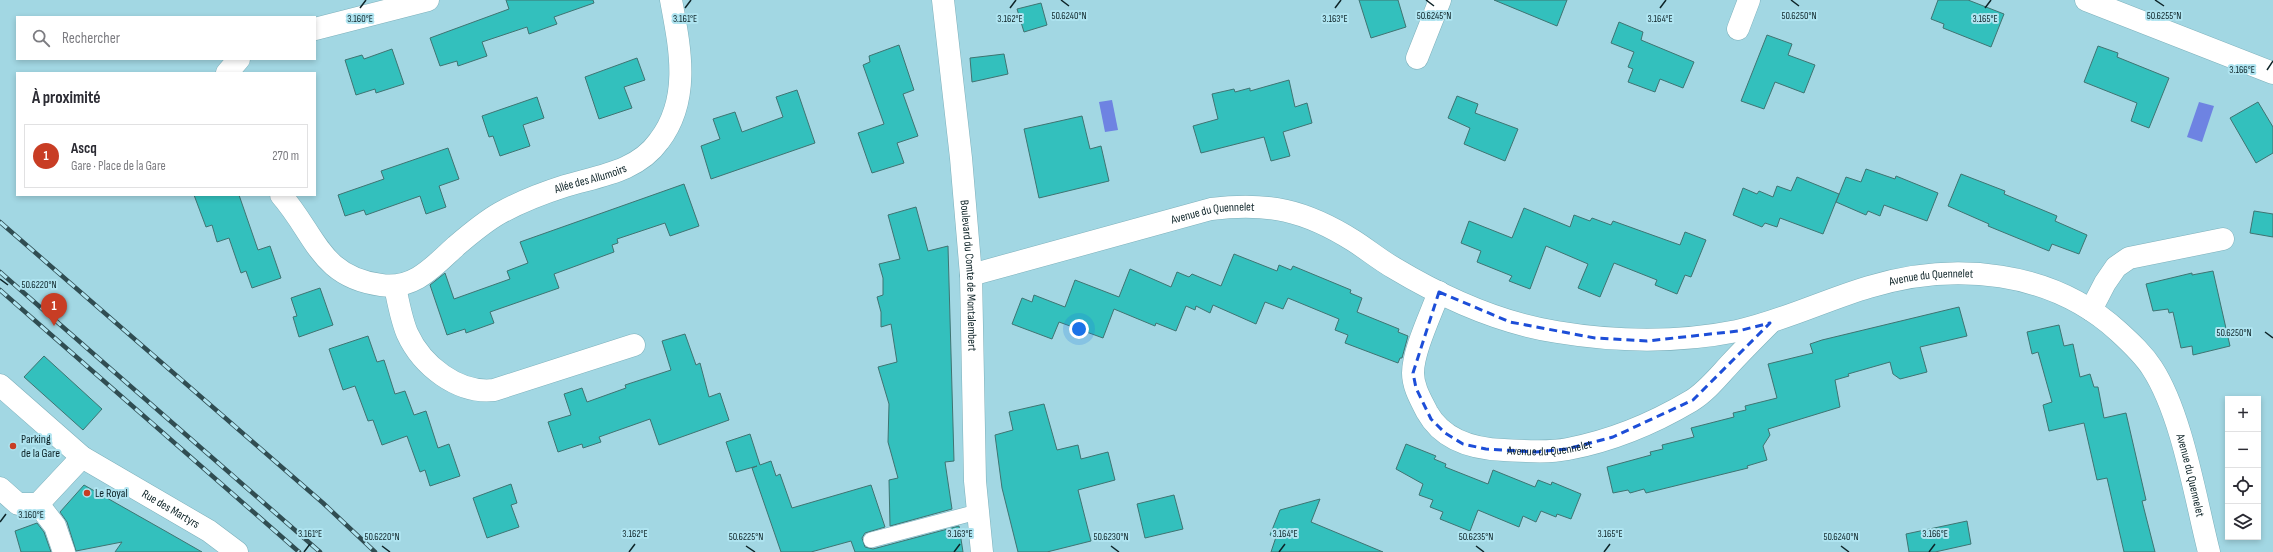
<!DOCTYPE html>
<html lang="fr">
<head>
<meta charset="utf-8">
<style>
  body { margin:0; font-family:"Sofia Sans Condensed",sans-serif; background:#f2f2f3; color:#2b2b33 }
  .controls { position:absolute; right:12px; bottom:12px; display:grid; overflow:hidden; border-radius:0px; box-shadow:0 2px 6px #0003 }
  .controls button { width:36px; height:36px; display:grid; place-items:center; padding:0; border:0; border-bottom:1px solid #e1e1e2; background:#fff; color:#2b2b33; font:20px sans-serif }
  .you { position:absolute; left:1079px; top:329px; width:14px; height:14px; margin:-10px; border:3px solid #fff; border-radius:50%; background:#1a73e8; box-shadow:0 0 0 6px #1a73e833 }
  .badge { display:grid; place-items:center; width:26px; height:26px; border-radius:50%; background:#c83d24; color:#fff; font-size:13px; font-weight:700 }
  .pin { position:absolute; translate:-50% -33px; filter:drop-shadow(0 1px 2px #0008) }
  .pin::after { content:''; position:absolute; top:21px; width:14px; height:12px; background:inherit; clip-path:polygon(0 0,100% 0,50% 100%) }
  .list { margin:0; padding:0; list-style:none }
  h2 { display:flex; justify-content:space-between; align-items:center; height:52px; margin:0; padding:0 16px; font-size:17px }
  h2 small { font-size:13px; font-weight:400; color:#7c7c81 }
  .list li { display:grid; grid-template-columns:26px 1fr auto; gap:12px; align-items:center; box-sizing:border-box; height:64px; margin:0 8px 8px; padding:0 8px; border:1px solid #e1e1e2; border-radius:0px }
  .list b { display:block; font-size:15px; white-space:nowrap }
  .list p { margin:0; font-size:13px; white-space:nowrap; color:#7c7c81 }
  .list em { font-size:13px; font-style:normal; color:#7c7c81 }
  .icon { flex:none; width:22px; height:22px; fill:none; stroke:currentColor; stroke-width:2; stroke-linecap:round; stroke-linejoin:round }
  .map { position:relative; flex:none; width:2273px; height:552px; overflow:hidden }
  .search { position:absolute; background:#fff; box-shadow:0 2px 6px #0003; left:16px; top:16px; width:300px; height:44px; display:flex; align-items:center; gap:10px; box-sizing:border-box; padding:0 14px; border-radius:0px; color:#7c7c81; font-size:15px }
  .panel { position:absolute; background:#fff; box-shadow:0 2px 6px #0003; left:16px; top:72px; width:300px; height:124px; border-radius:0px }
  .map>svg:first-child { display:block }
</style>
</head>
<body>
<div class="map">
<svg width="2273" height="552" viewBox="0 0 2273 552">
  <rect width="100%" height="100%" fill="#a2d7e3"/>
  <!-- water -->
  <g fill="#6e83e2">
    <path d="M 1112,100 L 1118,130 L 1105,132 L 1099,102 Z"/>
    <path d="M 2199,102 L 2214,106 L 2202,142 L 2187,137 Z"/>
  </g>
  <!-- building -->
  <g fill="#33c0bd" stroke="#3f7472">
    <path d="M 506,0 L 593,0 L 594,3 L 554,17 L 557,24 L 529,34 L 527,27 L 482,42 L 487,56 L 458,66 L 457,61 L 440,66 L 430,38 L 509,9 Z"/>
    <path d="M 1359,0 L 1398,0 L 1406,27 L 1371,38 Z"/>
    <path d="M 1494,0 L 1567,0 L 1557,26 Z"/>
    <path d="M 1938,0 L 1968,0 L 2004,14 L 1991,47 L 1943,28 L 1944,24 L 1931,19 Z"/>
    <path d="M 1041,3 L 1047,25 L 1024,32 L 1017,9 Z"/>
    <path d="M 1619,22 L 1643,32 L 1641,40 L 1694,62 L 1683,88 L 1660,79 L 1655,92 L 1628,82 L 1633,69 L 1628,67 L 1634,52 L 1611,43 Z"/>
    <path d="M 1767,35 L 1792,44 L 1788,55 L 1815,65 L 1804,93 L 1775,82 L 1764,109 L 1741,101 Z"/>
    <path d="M 899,45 L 914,90 L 903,94 L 918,136 L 897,143 L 904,163 L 872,173 L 858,133 L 884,124 L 863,65 L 870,62 L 869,56 Z"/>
    <path d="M 2098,46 L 2118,53 L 2117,57 L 2169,78 L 2149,128 L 2131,121 L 2137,103 L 2084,82 Z"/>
    <path d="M 392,49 L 404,84 L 376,93 L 375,89 L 356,95 L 345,60 L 362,55 L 364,59 Z"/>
    <path d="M 1004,54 L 1008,74 L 972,82 L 970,58 Z"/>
    <path d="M 637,58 L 645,80 L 624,87 L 632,108 L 599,119 L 585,77 Z"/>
    <path d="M 1289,80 L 1295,107 L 1307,103 L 1312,123 L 1283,132 L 1290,156 L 1271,161 L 1264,137 L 1201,153 L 1193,126 L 1218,119 L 1212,94 L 1234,89 L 1235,92 L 1250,88 L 1250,91 Z"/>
    <path d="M 797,90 L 815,143 L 711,179 L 701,146 L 720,139 L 713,119 L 735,112 L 742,132 L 783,117 L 776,97 Z"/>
    <path d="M 1457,96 L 1478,104 L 1475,113 L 1518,129 L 1505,161 L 1464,144 L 1470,128 L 1448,118 Z"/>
    <path d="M 537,97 L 544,118 L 523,125 L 530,146 L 500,156 L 493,136 L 489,137 L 482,116 Z"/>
    <path d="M 2258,102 L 2273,127 L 2273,153 L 2256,163 L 2230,118 Z"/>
    <path d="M 1082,116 L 1090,149 L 1101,146 L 1109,181 L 1039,198 L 1024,129 Z"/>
    <path d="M 448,148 L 459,179 L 439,186 L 446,207 L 426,214 L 420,196 L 366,215 L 364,210 L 345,216 L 338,195 L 384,179 L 381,171 Z"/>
    <path d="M 1866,169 L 1895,179 L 1896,176 L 1938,193 L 1927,221 L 1884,205 L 1880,216 L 1868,211 L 1866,215 L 1836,202 L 1846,177 L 1861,182 Z"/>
    <path d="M 1961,174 L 2005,191 L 2004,194 L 2057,216 L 2055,221 L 2087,235 L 2079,254 L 2052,244 L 2049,251 L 1988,226 L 1989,224 L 1948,206 Z"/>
    <path d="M 1797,177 L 1839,194 L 1823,234 L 1780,218 L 1777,227 L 1765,223 L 1762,227 L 1733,215 L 1743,188 L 1757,194 L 1759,191 L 1773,197 L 1777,186 L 1791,191 Z"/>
    <path d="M 684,184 L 699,226 L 670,236 L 665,223 L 617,239 L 618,243 L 612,245 L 614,252 L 554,274 L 559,288 L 490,312 L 494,323 L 466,333 L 465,329 L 447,335 L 430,285 L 445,273 L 454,299 L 510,279 L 507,271 L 528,263 L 520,242 Z"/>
    <path d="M 194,195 L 239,195 L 258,250 L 270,246 L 281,278 L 252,288 L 246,271 L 241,273 L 229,238 L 217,242 L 212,225 L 206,227 Z"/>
    <path d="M 916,207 L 928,251 L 948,246 L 954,461 L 945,462 L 952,509 L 890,526 L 889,480 L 898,478 L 888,442 L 889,404 L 878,367 L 897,362 L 891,324 L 881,327 L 881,312 L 877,297 L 883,295 L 883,278 L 879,264 L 900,259 L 888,215 Z"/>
    <path d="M 1524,208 L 1570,227 L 1574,215 L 1590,221 L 1592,218 L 1611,225 L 1613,221 L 1680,245 L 1685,232 L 1706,240 L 1691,277 L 1685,275 L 1677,294 L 1655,285 L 1657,280 L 1614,263 L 1600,297 L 1578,288 L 1588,264 L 1546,246 L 1530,289 L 1509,281 L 1512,276 L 1477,262 L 1481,251 L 1461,243 L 1469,221 L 1512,238 Z"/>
    <path d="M 2254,211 L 2273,214 L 2273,237 L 2250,233 Z"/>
    <path d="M 1234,254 L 1277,271 L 1279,265 L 1291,270 L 1293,266 L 1351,290 L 1350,293 L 1362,298 L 1357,312 L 1399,329 L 1398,332 L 1408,336 L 1402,358 L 1400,358 L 1398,363 L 1345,343 L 1348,335 L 1335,330 L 1339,319 L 1288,298 L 1283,309 L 1265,302 L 1256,324 L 1213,305 L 1210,313 L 1196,306 L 1195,310 L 1186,306 L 1176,331 L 1156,323 L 1155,326 L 1114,309 L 1103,338 L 1059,322 L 1052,339 L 1012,324 L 1022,298 L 1032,302 L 1034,295 L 1065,307 L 1075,280 L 1119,297 L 1130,269 L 1171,287 L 1177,272 L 1189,277 L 1192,274 L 1221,286 Z"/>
    <path d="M 2213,271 L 2230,346 L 2193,355 L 2192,346 L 2181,348 L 2173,312 L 2169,313 L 2168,309 L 2153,311 L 2146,284 L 2192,273 L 2192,275 Z"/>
    <path d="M 320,288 L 333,325 L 299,337 L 293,317 L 297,316 L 291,298 Z"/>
    <path d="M 1959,307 L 1967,336 L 1920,347 L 1927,372 L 1900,379 L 1893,374 L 1890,362 L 1848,374 L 1849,376 L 1835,380 L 1840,407 L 1768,429 L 1770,435 L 1763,446 L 1767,460 L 1747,466 L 1748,468 L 1646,493 L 1644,489 L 1630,493 L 1628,490 L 1613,493 L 1607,467 L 1651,455 L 1650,452 L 1663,449 L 1662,445 L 1694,437 L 1691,428 L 1734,417 L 1733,413 L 1746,410 L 1745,406 L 1777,398 L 1768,364 L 1813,353 L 1810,344 L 1822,340 Z"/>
    <path d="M 2059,325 L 2064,346 L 2073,344 L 2080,377 L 2090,374 L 2094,387 L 2098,387 L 2104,418 L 2126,413 L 2146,500 L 2142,501 L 2155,552 L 2124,552 L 2107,478 L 2097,480 L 2084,423 L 2049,431 L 2043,405 L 2052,402 L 2038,352 L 2032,354 L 2027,332 Z"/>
    <path d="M 685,334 L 696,365 L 700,363 L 709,397 L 720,393 L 729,420 L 659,445 L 650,419 L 599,437 L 601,442 L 583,448 L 582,444 L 558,452 L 548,422 L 571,415 L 564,394 L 582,388 L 587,402 L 626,388 L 625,385 L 671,370 L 662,341 Z"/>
    <path d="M 368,336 L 377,362 L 384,360 L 395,394 L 405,391 L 414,415 L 426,411 L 438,448 L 449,444 L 460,476 L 430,486 L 425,470 L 420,472 L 407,436 L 382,445 L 373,420 L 368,421 L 355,386 L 343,390 L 329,349 Z"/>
    <path d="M 44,356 L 102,409 L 83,430 L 24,377 Z"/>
    <path d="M 1044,404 L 1057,450 L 1078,445 L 1081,459 L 1108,452 L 1115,480 L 1078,490 L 1091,541 L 1047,552 L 1018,552 L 1002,488 L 995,435 L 1013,430 L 1009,412 Z"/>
    <path d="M 750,434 L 760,465 L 771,461 L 776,476 L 780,474 L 792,508 L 871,485 L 885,527 L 865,533 L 862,538 L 865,547 L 873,549 L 959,526 L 963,552 L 855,552 L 851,541 L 811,552 L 781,552 L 752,468 L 757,466 L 736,472 L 726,442 Z"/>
    <path d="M 1406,444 L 1436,456 L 1434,459 L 1446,464 L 1445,467 L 1488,484 L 1493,470 L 1535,487 L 1538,480 L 1551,485 L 1552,482 L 1581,494 L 1571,519 L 1557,514 L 1556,517 L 1541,511 L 1536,522 L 1523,516 L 1519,527 L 1478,510 L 1470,531 L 1440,519 L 1443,512 L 1430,507 L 1433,500 L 1419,495 L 1423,484 L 1396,469 Z"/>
    <path d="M 511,484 L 517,503 L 511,505 L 519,527 L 487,538 L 473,498 Z"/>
    <path d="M 84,485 L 167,532 L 202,552 L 115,552 L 122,542 L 76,551 L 67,522 L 60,512 Z"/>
    <path d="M 1174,495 L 1183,529 L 1145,538 L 1137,504 Z"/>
    <path d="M 1320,499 L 1311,522 L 1383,552 L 1271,552 L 1276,537 L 1270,535 L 1280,510 Z"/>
    <path d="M 1967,521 L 1971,544 L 1935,552 L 1909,552 L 1906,534 Z"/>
    <path d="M 37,523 L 44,532 L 51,552 L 21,552 L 15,531 Z"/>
  </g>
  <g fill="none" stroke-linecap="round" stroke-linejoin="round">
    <defs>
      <path id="service" d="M 871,540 L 977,512"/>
      <g id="minor">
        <path d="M 2086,0 L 2273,73"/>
        <path d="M 315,29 L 428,0"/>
        <path d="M 1738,29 L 1749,0"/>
        <path d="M 1417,58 L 1440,0"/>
        <path d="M 227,73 L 239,59"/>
        <path id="s1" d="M 281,195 C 316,235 320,277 381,285 C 414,290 434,266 456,246 C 470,234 484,222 500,213 C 520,202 543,193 565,186 C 598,176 637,172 659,141 C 691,99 680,48 671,0"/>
        <path id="s2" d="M 971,275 L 1211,209 C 1268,202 1305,210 1354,241 C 1368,250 1380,260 1394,268 C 1444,298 1499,323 1557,332 C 1617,342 1677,343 1737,331 C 1783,321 1825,300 1869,287 C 1954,261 2052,270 2119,332 C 2131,343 2143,354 2152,368 C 2182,414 2195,497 2209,552"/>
        <path d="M 395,286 C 398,302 401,318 407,333 C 422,366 458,394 494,390 L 634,345"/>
        <path id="s3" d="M 1439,292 C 1431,314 1413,351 1413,373 C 1413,387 1421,400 1427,412 C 1443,441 1474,449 1504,450 C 1525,451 1547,453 1568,449 C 1610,441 1654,423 1691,401 C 1706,392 1718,377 1730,364 C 1743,350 1757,336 1770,323"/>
        <path d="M 2091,310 L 2105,283 L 2116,267 L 2129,258 L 2223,239"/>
        <path id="s4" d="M 0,385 L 82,457 L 209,531 L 237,552"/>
        <path d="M 0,488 L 18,504 L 38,504 L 82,457"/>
        <path d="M 38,504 L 55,526 L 64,552"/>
      </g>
      <g id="tertiary">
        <path id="s5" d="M 943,0 L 961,158 L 971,275 L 975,481 L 982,552"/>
      </g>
    </defs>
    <!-- service casing -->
    <use href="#service" stroke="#7db0bb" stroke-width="16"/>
    <!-- minor casing -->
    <use href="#minor" stroke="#7db0bb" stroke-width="23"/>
    <!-- tertiary casing -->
    <use href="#tertiary" stroke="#7db0bb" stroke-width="23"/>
    <!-- service -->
    <use href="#service" stroke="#fff" stroke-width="15"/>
    <!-- minor -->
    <use href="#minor" stroke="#fff" stroke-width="22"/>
    <!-- tertiary -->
    <use href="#tertiary" stroke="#fff" stroke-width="22"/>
    <defs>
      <g id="rail">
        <path d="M 0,222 L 323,503 L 375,552"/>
        <path d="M 0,272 L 320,552"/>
        <path d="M 0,290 L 299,552"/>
      </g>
    </defs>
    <!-- rail casing -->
    <use href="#rail" stroke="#304d52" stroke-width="4.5"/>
    <!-- rail -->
    <use href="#rail" stroke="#afe4f0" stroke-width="3" stroke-dasharray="9" stroke-linecap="butt"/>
  </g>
  <!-- marked area -->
  <path fill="none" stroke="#1d4ed8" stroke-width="3" stroke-dasharray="8 5" stroke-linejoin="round" d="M 1439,292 L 1510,322 L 1595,338 L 1647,341 L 1738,331 L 1770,323 L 1693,400 L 1613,437 L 1567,449 L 1536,452 L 1486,449 L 1463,444 L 1445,433 L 1431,419 L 1416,388 L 1413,373 Z"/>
  <!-- ticks -->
  <path fill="none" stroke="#0e2428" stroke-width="1.5" d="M 1061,0 L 1069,6M 1426,0 L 1434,6M 1791,0 L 1799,6M 2155,0 L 2164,6M 360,8 L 366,0M 685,8 L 691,0M 1010,8 L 1016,0M 1335,8 L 1341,0M 1660,8 L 1666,0M 1985,8 L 1991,0M 2267,70 L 2273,61M 0,279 L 8,285M 2265,332 L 2273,338M 0,522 L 6,514M 382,546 L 390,552M 746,546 L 755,552M 1111,546 L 1119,552M 1476,546 L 1484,552M 1841,546 L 1849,552M 304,552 L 310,544M 629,552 L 635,544M 954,552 L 960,544M 1279,552 L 1285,544M 1604,552 L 1610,544M 1929,552 L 1935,544"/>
  <!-- markers -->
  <g fill="#c83d24" stroke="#afe4f0" stroke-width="1.5">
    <circle cx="13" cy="446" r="4"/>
    <circle cx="87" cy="493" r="4"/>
  </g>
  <g text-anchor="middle" stroke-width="4" stroke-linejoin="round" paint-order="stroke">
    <!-- street labels -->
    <g font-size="12" fill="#0e2428" stroke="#afe4f0">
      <text dy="4" stroke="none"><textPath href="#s1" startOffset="380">Allée des Allumoirs</textPath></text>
      <text dy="4" stroke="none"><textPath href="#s2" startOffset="250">Avenue du Quennelet</textPath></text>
      <text dy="4" stroke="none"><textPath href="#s5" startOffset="277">Boulevard du Comte de Montalembert</textPath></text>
      <text dy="4" stroke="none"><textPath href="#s2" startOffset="1007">Avenue du Quennelet</textPath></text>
      <text dy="4" stroke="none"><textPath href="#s3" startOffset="263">Avenue du Quennelet</textPath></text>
      <text dy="4" stroke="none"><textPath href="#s2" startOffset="1373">Avenue du Quennelet</textPath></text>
      <text dy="4" stroke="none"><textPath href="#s4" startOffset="212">Rue des Martyrs</textPath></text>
    </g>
    <!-- poi labels -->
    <g font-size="12" fill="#0e2428" stroke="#afe4f0" text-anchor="start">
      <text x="21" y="443">Parking<tspan x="21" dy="14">de la Gare</tspan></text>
      <text x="95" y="497">Le Royal</text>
    </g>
  </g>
  <g font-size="10" text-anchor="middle" fill="#0e2428" stroke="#afe4f0" stroke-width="4" stroke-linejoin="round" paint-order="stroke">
    <text x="1799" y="19">50.6250°N</text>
    <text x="1069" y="19">50.6240°N</text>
    <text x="1434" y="19">50.6245°N</text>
    <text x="2164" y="19">50.6255°N</text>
    <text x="360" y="22">3.160°E</text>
    <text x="685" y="22">3.161°E</text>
    <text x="1010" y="22">3.162°E</text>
    <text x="1335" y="22">3.163°E</text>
    <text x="1660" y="22">3.164°E</text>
    <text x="1985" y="22">3.165°E</text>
    <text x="2242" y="73">3.166°E</text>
    <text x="39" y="288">50.6220°N</text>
    <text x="2234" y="336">50.6250°N</text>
    <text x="31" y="518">3.160°E</text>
    <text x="310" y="537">3.161°E</text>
    <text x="635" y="537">3.162°E</text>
    <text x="960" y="537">3.163°E</text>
    <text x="1285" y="537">3.164°E</text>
    <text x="1610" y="537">3.165°E</text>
    <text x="1935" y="537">3.166°E</text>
    <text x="382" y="540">50.6220°N</text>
    <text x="746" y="540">50.6225°N</text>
    <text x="1111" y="540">50.6230°N</text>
    <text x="1476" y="540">50.6235°N</text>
    <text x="1841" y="540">50.6240°N</text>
  </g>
</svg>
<div class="controls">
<button>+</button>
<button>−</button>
<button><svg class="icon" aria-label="locate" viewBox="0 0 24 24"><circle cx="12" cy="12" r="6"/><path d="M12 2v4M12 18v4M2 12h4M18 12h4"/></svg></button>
<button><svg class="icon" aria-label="layers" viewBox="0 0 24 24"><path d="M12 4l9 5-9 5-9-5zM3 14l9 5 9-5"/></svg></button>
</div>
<div class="you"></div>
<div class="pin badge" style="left:54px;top:326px">1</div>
<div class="search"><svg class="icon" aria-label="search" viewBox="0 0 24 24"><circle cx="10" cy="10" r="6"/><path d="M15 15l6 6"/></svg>Rechercher</div>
<section class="panel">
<h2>À proximité<small></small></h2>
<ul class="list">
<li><span class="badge">1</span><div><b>Ascq</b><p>Gare · Place de la Gare</p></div><em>270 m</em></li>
</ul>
</section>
</div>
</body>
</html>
